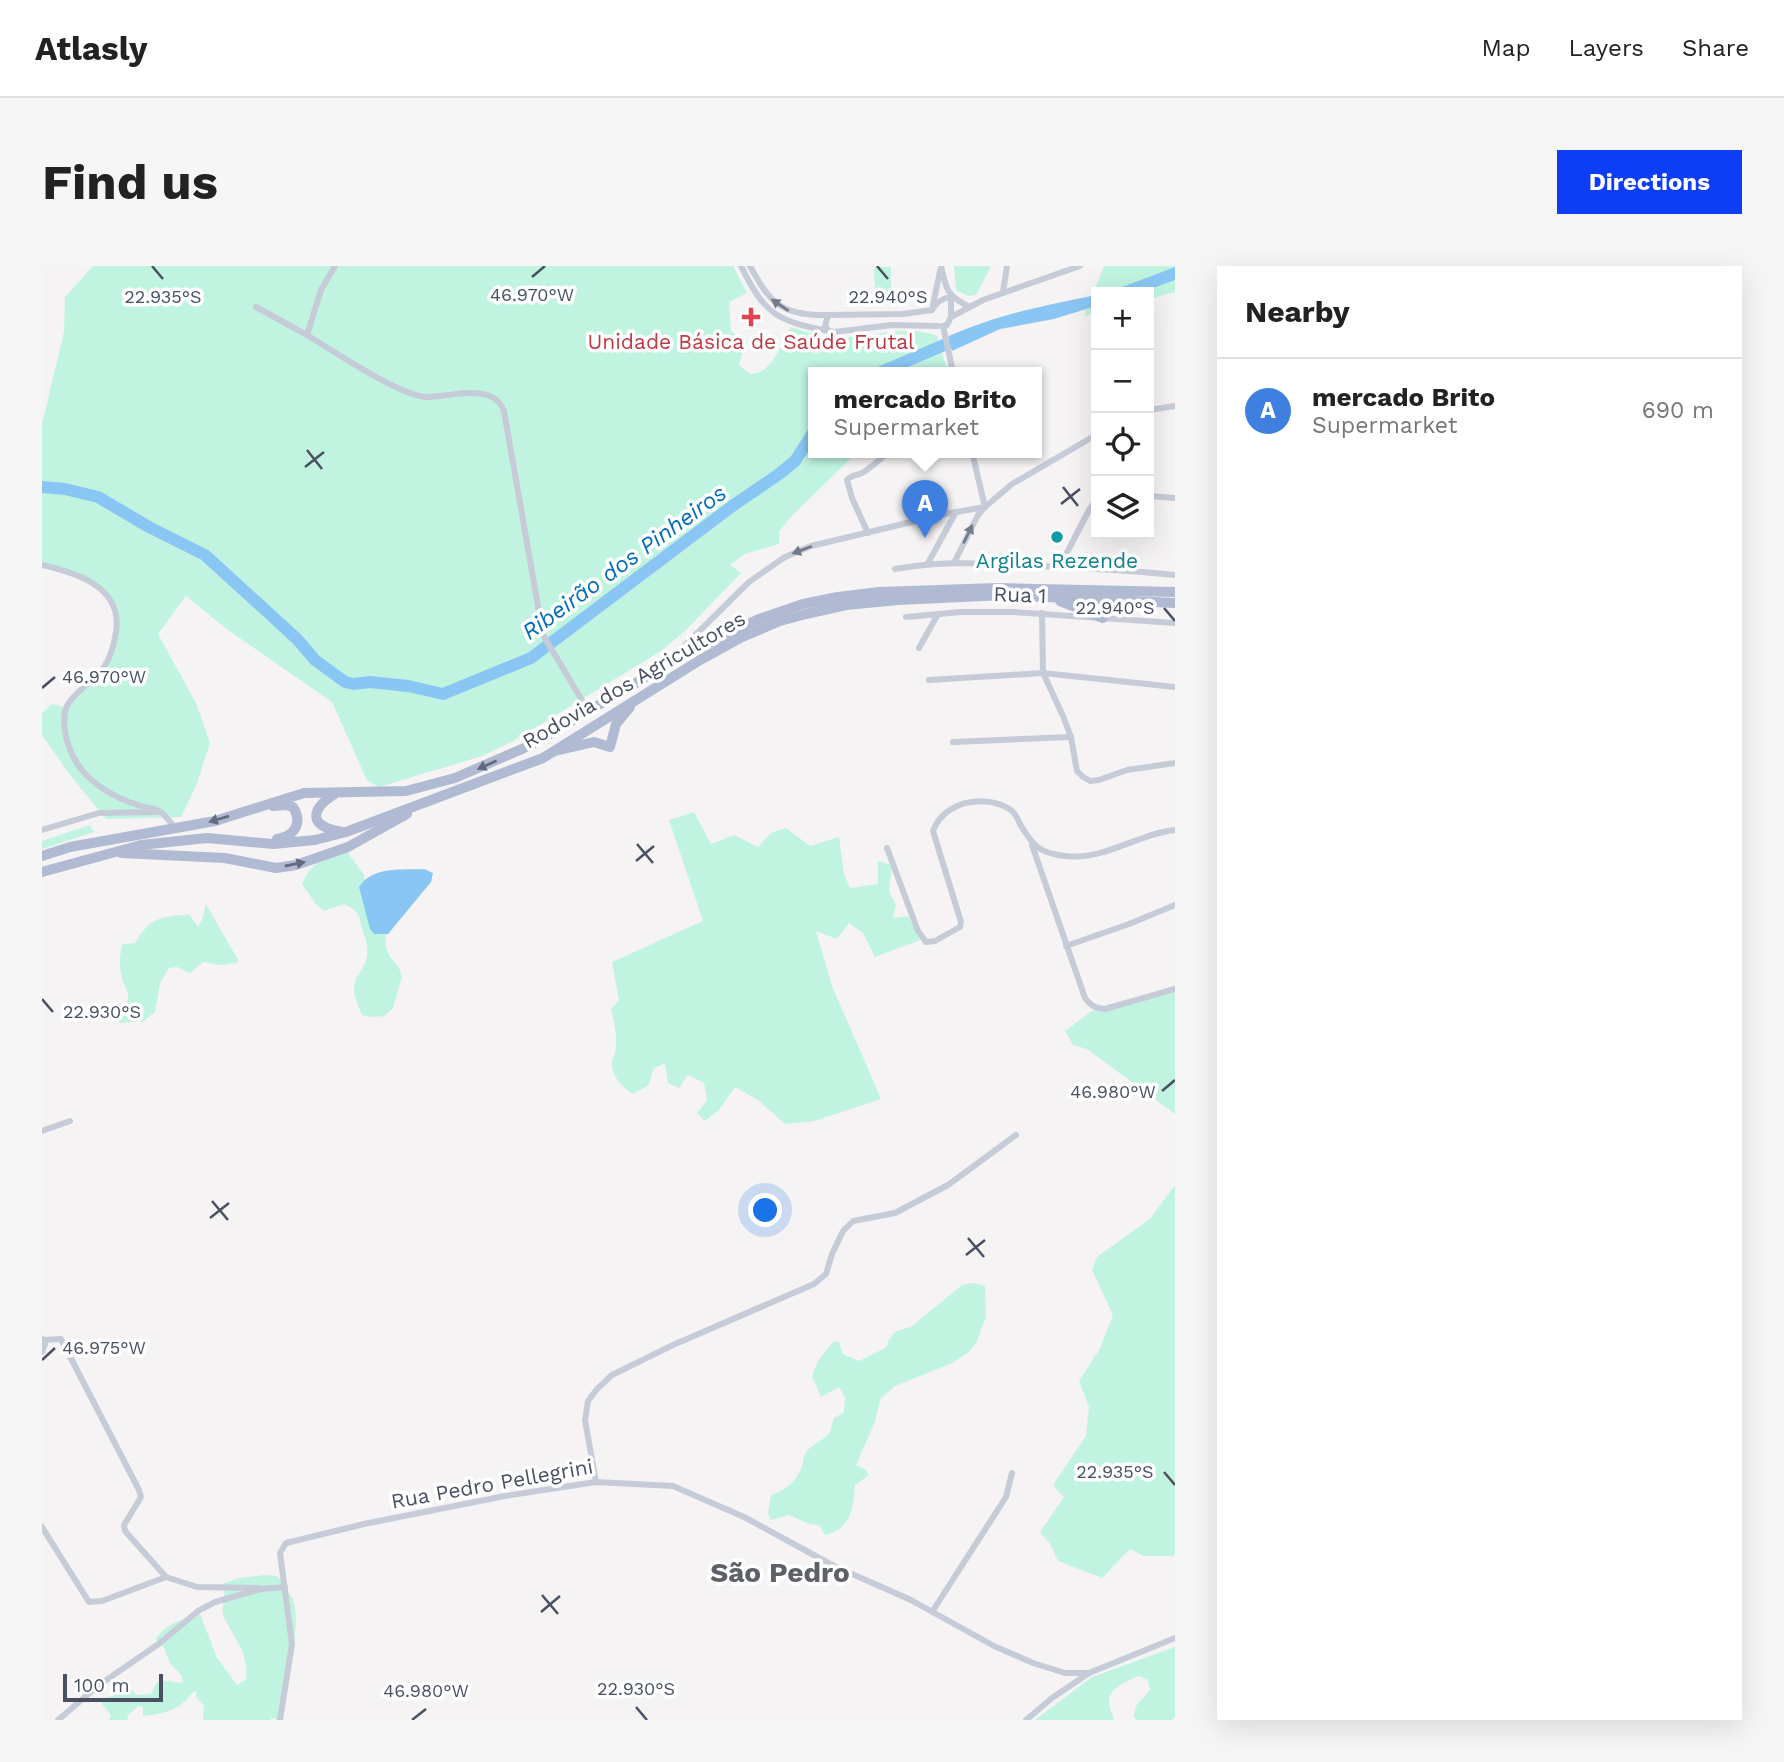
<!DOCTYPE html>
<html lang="en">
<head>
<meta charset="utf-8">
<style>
  body { margin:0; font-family:"Work Sans",sans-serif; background:#f6f6f6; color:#222 }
  .controls { position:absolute; right:21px; top:21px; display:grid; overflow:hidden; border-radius:0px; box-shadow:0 7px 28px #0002 }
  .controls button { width:63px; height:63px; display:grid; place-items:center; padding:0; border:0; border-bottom:2px solid #e0e0e0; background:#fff; color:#222; font:35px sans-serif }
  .scale { position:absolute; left:21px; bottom:18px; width:100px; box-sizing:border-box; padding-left:7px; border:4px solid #485062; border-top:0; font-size:19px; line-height:24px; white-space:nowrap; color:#485062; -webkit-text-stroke:5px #fff; paint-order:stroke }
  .you { position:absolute; left:724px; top:945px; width:24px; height:24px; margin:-18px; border:5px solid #fff; border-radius:50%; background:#1a73e8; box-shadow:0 0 0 10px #1a73e833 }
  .badge { display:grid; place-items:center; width:46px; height:46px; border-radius:50%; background:#0d3df5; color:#fff; font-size:23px; font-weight:700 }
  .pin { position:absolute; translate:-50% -58px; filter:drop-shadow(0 2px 4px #0008) }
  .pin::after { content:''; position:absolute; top:37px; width:24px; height:21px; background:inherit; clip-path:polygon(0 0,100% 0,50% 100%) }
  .popup { position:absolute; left:766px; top:101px; width:234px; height:91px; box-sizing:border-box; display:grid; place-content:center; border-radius:0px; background:#fff; filter:drop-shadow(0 2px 5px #0005); font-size:23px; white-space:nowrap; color:#767676 }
  .popup b { font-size:26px; color:#222 }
  .popup::after { content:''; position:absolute; left:50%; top:100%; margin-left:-14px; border:14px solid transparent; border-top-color:#fff }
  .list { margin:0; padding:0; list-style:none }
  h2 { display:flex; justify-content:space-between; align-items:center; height:91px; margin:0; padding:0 28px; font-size:30px }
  h2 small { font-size:23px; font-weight:400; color:#767676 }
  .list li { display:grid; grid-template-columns:46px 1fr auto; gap:21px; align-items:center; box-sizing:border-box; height:105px; padding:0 28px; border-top:2px solid #e0e0e0 }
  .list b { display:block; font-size:26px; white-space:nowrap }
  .list p { margin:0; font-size:23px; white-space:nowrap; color:#767676 }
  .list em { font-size:23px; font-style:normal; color:#767676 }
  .icon { flex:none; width:38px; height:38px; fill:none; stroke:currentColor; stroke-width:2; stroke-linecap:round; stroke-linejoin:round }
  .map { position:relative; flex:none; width:1133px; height:1454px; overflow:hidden; border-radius:0px }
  header { display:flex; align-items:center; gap:42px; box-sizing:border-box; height:98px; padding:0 35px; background:#fff; border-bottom:2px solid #e0e0e0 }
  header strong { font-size:33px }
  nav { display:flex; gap:38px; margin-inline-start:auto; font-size:24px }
  .intro { display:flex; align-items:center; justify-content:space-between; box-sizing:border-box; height:168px; padding:0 42px }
  h1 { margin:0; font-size:49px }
  .button { padding:18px 32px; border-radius:0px; background:#0d3df5; color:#fff; font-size:24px; font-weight:700 }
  main { display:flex; gap:42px; padding:0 42px }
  aside { flex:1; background:#fff; border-radius:0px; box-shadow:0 7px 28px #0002 }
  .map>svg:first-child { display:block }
</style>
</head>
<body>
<header>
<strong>Atlasly</strong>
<nav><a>Map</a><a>Layers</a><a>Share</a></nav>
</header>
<div class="intro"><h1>Find us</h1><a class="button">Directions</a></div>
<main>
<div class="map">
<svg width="1133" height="1454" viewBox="0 0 1133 1454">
  <rect width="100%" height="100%" fill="#f5f3f3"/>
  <!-- green -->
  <g fill="#c0f4e0">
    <path d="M 51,0 L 691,0 L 705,27 L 687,36 L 689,65 L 703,77 L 697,99 L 709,108 C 730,108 739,78 749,61 C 773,69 794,73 820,70 C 847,67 869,60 895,70 L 906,106 L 771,106 L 771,186 L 815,186 L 747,253 L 737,266 L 737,278 L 703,288 L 688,299 L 699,307 L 642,366 L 619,385 L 473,474 L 440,490 L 337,521 L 325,514 L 290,436 L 186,364 L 144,330 L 116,368 L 154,437 L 168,477 L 154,520 L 139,551 L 64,553 L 28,509 L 0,469 L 0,447 L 10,438 L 24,441 L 63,399 L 75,362 L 70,336 L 51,317 L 0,299 L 0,158 L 22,66 L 23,31 Z"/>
    <path d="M 912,0 L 949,0 L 934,29 L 926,30 L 914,24 Z"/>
    <path d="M 1062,0 L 1133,0 L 1133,26 L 1107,33 L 1107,26 L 1054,26 L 1054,47 L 1042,50 Z"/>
    <path d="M 832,1 L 849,1 L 849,29 L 833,29 Z"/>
    <path d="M 652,546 L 669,578 L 692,569 L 716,581 L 729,567 L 744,562 L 768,580 L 797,571 L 802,608 L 808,622 L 836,618 L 836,595 L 850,599 L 847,625 L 854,639 L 851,652 L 866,650 L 878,674 L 833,691 L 821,667 L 807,657 L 795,673 L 774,665 L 790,720 L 839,833 L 772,855 L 743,858 L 716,834 L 693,821 L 677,844 L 663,855 L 655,847 L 665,834 L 662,817 L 646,809 L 637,822 L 626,817 L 623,797 L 611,803 L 607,819 L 591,828 C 581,822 569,810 570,797 C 570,792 574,787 574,782 C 575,768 572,756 569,743 L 577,734 L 570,696 L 661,655 L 627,554 Z"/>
    <path d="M 48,559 L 52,566 L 0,583 L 0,575 Z"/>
    <path d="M 302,582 L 322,609 L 325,632 L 344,668 L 343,679 L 347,689 L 357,702 L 360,711 L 351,742 L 342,750 L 330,751 L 320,749 C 315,736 308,724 315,711 C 319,704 324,698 325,690 C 328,675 318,664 318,651 L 312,643 L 302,638 L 282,645 L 274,638 L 260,618 C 266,601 285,587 302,582 Z"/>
    <path d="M 164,638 L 196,694 L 194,697 L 179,699 L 161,696 L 148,707 L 135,701 L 127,702 L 118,717 L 113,746 L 101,755 L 78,757 L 75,753 C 97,721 80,729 78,701 C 77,694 79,685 80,678 L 93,677 C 109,650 118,652 147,648 L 156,661 L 160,654 Z"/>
    <path d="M 1133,723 L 1133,848 L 1045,783 L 1031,779 L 1023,765 L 1054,742 Z"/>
    <path d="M 1133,919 L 1133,1288 L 1131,1290 L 1102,1290 L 1088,1283 L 1060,1312 L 1016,1295 L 1008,1278 L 998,1266 L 1022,1231 L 1011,1219 L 1044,1170 L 1047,1141 L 1037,1115 L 1057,1084 L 1071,1049 L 1050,1004 L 1055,991 L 1108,953 Z"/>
    <path d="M 931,1017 L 943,1020 L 944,1051 L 934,1077 L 927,1086 L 910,1097 L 853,1120 L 839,1132 L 832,1158 L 814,1199 L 823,1203 L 827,1209 L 813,1219 C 811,1243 809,1263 783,1269 L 777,1259 L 767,1258 L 747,1249 L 729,1254 L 726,1248 L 729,1229 C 743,1225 755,1215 760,1200 C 761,1197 761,1193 762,1190 C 771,1172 790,1178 791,1153 L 802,1146 L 803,1132 L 797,1121 L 779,1131 L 770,1110 L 776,1095 L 792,1075 L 797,1076 L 801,1088 L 817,1095 L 845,1081 L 846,1075 L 854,1065 L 869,1061 L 920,1019 Z"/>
    <path d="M 223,1309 L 234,1310 L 240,1314 L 239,1321 C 242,1323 245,1325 248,1328 C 264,1349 242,1428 236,1454 L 229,1452 L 229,1454 L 161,1454 L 162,1440 L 154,1431 L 154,1425 C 148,1428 146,1433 141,1437 C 130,1446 115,1449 101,1450 L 101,1441 L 96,1440 L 85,1450 L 86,1454 L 67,1454 L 69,1449 L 60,1438 L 60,1432 L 72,1430 L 80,1416 L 95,1429 L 109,1428 L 114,1418 L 118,1414 L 140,1417 L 140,1410 L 128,1397 L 122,1381 L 115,1375 L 114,1372 C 131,1353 137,1356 158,1348 L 175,1392 L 195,1419 L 204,1414 C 207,1385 193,1375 182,1351 C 178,1341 184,1333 182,1323 L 177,1319 L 197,1312 Z"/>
    <path d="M 1133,1381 L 1133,1451 L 1130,1454 L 1095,1454 L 1092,1451 L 1094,1440 L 1108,1424 L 1106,1414 L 1097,1410 C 1085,1415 1066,1422 1067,1437 C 1067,1442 1071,1449 1072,1454 L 993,1454 L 1050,1411 Z"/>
  </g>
  <!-- water -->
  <g fill="#8ac6f4">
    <path d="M 1133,1 L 1133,14 L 1100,26 L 1067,26 Z"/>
    <path d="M 1054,29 L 1054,40 L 1012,53 L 958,63 L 910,85 L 907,70 C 957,48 1001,40 1054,29 Z"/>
    <path d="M 382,603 L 391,607 L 389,616 L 346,668 L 332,668 L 328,663 L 317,621 C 330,600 360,604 382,603 Z"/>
  </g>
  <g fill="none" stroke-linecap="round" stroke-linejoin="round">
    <!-- river -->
    <g stroke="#8ac6f4" stroke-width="12">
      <path d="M 839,106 L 916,73"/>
      <path d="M 0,221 L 23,223 L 56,231 L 107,261 L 163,289 L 255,373 L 273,394 L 303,416 L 312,418 L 328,416 L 366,420 L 401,428 L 489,392 L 689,241 L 737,208 L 753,195 L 771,167"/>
    </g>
    <!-- minor -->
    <g stroke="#c6cbd8" stroke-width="6">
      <path d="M 293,0 L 279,24 L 265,69 C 290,84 358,130 384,131 C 399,131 413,127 428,127 C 444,127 456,130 462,145 L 501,369 L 547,446"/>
      <path d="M 699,0 C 723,49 735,55 787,65"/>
      <path d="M 708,0 C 729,39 741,50 786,49"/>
      <path d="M 899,0 C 904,24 905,30 928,41"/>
      <path d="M 961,26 L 965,0"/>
      <path d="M 891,39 L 898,5"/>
      <path d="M 214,41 L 265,69"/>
      <path d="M 890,44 L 861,48 L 786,49 L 783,60 L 787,65 L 792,66 L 850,59 L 896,60"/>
      <path d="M 890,44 C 895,36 900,32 909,31 L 909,51"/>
      <path d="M 901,60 L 905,59 L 909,51 L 941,34 L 1038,0"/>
      <path d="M 901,60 L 911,106"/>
      <path d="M 1107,144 L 1133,140"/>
      <path d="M 930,186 L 943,241"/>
      <path d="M 1107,230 L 1133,232"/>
      <path d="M 826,267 L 810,232 L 805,214 C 810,208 815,210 822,206 C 825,204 845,188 847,186"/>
      <path d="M 886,297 L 914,246"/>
      <path d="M 912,297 L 936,249 L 943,241"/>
      <path d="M 0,299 C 35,307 81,321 74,366 C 72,379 69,391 62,401 C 52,416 34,423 25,440 C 20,449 23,471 27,481 C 38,513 69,531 99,540 C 105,542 114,542 119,546 C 124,550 129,557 133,562"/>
      <path d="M 1018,300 L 1047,244 L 1054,234"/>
      <path d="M 853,303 C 896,295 934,297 977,299 C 1029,301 1081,304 1133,309"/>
      <path d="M 1000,347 L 1001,407 L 1021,450 L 1029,471 L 1035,505 L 1041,511 L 1048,515 L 1057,514 L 1085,504 L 1133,497"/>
      <path d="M 864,351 L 919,346 L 972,346 L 1133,357"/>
      <path d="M 877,382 L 896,348"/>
      <path d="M 630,392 L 707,316 L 743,291 L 769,280 L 903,248 L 943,241 L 970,218 L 1054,169"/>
      <path d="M 887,414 L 1001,407 L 1133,421"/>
      <path d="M 911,476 L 1029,471"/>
      <path d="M 0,564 L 57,547 L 116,546"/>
      <path d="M 990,579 L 1043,732 C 1049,740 1053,742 1063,743 L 1133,723"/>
      <path d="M 845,582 L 876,665 L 884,676 L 893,675 L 918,661 L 919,656 L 891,565 C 902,535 943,527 969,544 C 974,548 976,553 978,558 C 991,580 997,587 1023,590 C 1062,595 1095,568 1133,564"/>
      <path d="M 1024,680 L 1087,658 L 1133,639"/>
      <path d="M 0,865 L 28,855"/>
      <path d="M 0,1073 L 3,1078 L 0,1086"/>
      <path d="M 1,1074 L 19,1073 L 97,1224 L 99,1231 L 82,1259 L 83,1265 L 124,1311"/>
      <path d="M 554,1216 L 543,1154 L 546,1135 L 555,1123 L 570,1109 L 631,1079 L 772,1018 L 784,1008 L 790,988 L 801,965 L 811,955 L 853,947 L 906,919 L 974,869"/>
      <path d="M 0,1261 L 47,1336 L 60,1335 L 124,1311 L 155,1321 L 216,1322"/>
      <path d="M 890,1346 L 964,1231 L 970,1207"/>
      <path d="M 16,1454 L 57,1419 L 118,1377 L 156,1345 L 173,1336 L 219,1323 L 243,1321"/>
      <path d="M 238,1454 L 250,1378 L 238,1287 L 244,1277 L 322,1258 L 463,1230 L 554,1216 L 631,1220 L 702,1251 L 792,1300 L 869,1334 L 952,1380 L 991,1397 L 1023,1407 L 1047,1407"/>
      <path d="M 984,1454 L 1010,1432 L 1047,1407 L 1133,1372"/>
    </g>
    <!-- primary -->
    <g stroke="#b1bad3" stroke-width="10">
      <path d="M 1018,335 L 1061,352"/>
      <path d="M 513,485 L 552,476 L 568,481 L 574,458 L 588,441"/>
      <path d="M 294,527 C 267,544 266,561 301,566"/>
      <path d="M 231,540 L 243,539 L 251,541 C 261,557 253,570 235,573"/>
      <path d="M 79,587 L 183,592 L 234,602 L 254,599 L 306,581 L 365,548"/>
      <path d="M 0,590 L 28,581 L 173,555 L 262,527 L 364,525 L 413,512 L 489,479 L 624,399 L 681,370 L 717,353 L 761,338 L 796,331 L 837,326 L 955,322 L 1133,326"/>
      <path d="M 0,606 L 99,579 L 165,572 L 231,578 L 273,574 L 304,566 L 501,492 L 658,394 L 698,372 L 738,355 L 764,348 L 804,339 L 856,334 L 963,329 L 1133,337"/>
    </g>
  </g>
  <!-- one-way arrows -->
  <defs><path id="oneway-solid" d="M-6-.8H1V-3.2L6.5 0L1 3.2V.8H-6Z" transform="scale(1.75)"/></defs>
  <g fill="#747b8b">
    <use href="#oneway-solid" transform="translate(738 39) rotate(-146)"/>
    <use href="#oneway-solid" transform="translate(926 268) rotate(-64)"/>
    <use href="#oneway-solid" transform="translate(760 284) rotate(159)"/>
  </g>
  <g fill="#626a7e">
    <use href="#oneway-solid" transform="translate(445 499) rotate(156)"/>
    <use href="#oneway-solid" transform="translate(177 553) rotate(164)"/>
    <use href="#oneway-solid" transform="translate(253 598) rotate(-12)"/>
  </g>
  <!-- ticks -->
  <path fill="none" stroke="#485062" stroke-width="2.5" d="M 110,0 L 121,13M 835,0 L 846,13M 490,11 L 503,0M 265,184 L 280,203M 263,201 L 282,186M 1021,221 L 1036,240M 1019,238 L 1038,223M 1122,342 L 1133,355M 0,422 L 13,411M 595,578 L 611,597M 594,595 L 612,580M 0,733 L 11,746M 1120,825 L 1133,814M 170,935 L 186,954M 168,952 L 187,937M 926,972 L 942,991M 924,989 L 943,974M 0,1094 L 13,1082M 1122,1206 L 1133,1219M 500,1329 L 516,1348M 499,1346 L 518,1330M 594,1441 L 605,1454M 370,1454 L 384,1443"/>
  <!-- markers -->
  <path fill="#e0444e" stroke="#fff" stroke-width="2.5" d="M705.5 40.5h7v7h7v7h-7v7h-7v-7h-7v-7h7z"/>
  <circle fill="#0f9aa8" stroke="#fff" stroke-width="2.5" cx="1015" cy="271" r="7"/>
  <g text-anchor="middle" stroke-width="7" stroke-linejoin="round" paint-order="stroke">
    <!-- health labels -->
    <g font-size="21" fill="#be3a42" stroke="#fff">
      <text x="709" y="83">Unidade Básica de Saúde Frutal</text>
    </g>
    <!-- culture labels -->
    <g font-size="21" fill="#0d838f" stroke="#fff">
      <text x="1015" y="302">Argilas Rezende</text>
    </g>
    <!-- street labels -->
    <g font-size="21" fill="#485062" stroke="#fff">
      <text transform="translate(978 329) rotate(2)" y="7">Rua 1</text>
      <text transform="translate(592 414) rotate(-30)" y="7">Rodovia dos Agricultores</text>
      <text transform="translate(450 1218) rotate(-10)" y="7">Rua Pedro Pellegrini</text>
    </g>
    <!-- water labels -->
    <g font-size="23" font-style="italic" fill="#016bbd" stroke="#fff">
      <text transform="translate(582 296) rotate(-36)" y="8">Ribeirão dos Pinheiros</text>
    </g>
    <!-- district labels -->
    <g font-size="28" font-weight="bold" fill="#5e6168" stroke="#fff">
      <text x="738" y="1316">São Pedro</text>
    </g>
  </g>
  <g font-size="18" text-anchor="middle" fill="#485062" stroke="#fff" stroke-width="7" stroke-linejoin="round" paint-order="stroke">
    <text x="490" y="35">46.970°W</text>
    <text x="121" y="37">22.935°S</text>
    <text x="846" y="37">22.940°S</text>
    <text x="1073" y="348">22.940°S</text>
    <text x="62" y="417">46.970°W</text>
    <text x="60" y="752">22.930°S</text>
    <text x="1071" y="832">46.980°W</text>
    <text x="62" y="1088">46.975°W</text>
    <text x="1073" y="1212">22.935°S</text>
    <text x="594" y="1429">22.930°S</text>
    <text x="384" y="1431">46.980°W</text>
  </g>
</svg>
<div class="controls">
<button>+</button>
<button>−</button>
<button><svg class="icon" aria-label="locate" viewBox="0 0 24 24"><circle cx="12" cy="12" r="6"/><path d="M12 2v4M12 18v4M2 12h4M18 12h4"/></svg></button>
<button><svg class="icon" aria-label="layers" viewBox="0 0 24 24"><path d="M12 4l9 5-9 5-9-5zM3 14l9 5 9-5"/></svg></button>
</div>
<div class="scale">100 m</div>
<div class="you"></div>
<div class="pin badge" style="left:883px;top:272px;background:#3f7fe0">A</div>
<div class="popup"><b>mercado Brito</b>Supermarket</div>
</div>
<aside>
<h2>Nearby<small></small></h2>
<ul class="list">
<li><span class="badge" style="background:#3f7fe0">A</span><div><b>mercado Brito</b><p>Supermarket</p></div><em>690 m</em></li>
</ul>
</aside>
</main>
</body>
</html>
